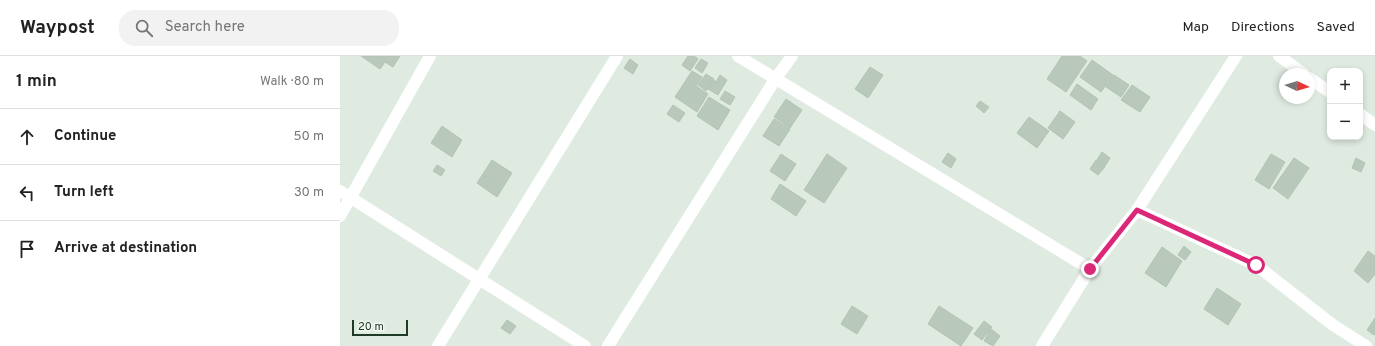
<!DOCTYPE html>
<html lang="en">
<head>
<meta charset="utf-8">
<style>
  body { margin:0; font-family:Overpass,sans-serif; background:#f2f2f2; color:#222 }
  .controls { position:absolute; right:12px; top:12px; display:grid; overflow:hidden; border-radius:8px; box-shadow:0 2px 6px #0003 }
  .controls button { width:36px; height:36px; display:grid; place-items:center; padding:0; border:0; border-bottom:1px solid #e0e0e0; background:#fff; color:#222; font:20px sans-serif }
  .compass { position:absolute; left:939px; top:12px; width:36px; height:36px; border-radius:50%; background:#fff; box-shadow:0 2px 6px #0003; rotate:94deg }
  .scale { position:absolute; left:12px; bottom:10px; width:56px; box-sizing:border-box; padding-left:4px; border:2px solid #213a28; border-top:0; font-size:11px; line-height:14px; white-space:nowrap; color:#213a28; -webkit-text-stroke:3px #f0f7f0; paint-order:stroke }
  .stop { position:absolute; width:12px; height:12px; margin:-9px; border:3px solid #db2777; border-radius:50%; background:#fff }
  .stop.end { background:#db2777; border-color:#fff; box-shadow:0 1px 4px #0008 }
  .list { margin:0; padding:0; list-style:none }
  h2 { display:flex; justify-content:space-between; align-items:center; height:52px; margin:0; padding:0 16px; font-size:17px }
  h2 small { font-size:13px; font-weight:400; color:#767676 }
  .list li { display:grid; grid-template-columns:26px 1fr auto; gap:12px; align-items:center; box-sizing:border-box; height:56px; padding:0 16px; border-top:1px solid #e0e0e0 }
  .list b { display:block; font-size:15px; white-space:nowrap }
  .list em { font-size:13px; font-style:normal; color:#767676 }
  .icon { flex:none; width:22px; height:22px; fill:none; stroke:currentColor; stroke-width:2; stroke-linecap:round; stroke-linejoin:round }
  .map { position:relative; flex:none; width:1035px; height:290px; overflow:hidden }
  header { display:flex; align-items:center; gap:24px; box-sizing:border-box; height:56px; padding:0 20px; background:#fff; border-bottom:1px solid #e0e0e0 }
  header strong { font-size:19px }
  nav { display:flex; gap:22px; margin-inline-start:auto; font-size:14px }
  .search { width:280px; height:36px; background:#f2f2f2; display:flex; align-items:center; gap:10px; box-sizing:border-box; padding:0 14px; border-radius:16px; color:#767676; font-size:15px }
  main { display:flex }
  aside { flex:1; background:#fff }
  .map>svg:first-child { display:block }
</style>
</head>
<body>
<header>
<strong>Waypost</strong>
<div class="search"><svg class="icon" aria-label="search" viewBox="0 0 24 24"><circle cx="10" cy="10" r="6"/><path d="M15 15l6 6"/></svg>Search here</div>
<nav><a>Map</a><a>Directions</a><a>Saved</a></nav>
</header>
<main>
<aside>
<h2>1 min<small>Walk · 80 m</small></h2>
<ul class="list">
<li><svg class="icon" aria-label="ahead" viewBox="0 0 24 24"><path d="M12 20V5M6 11l6-6 6 6"/></svg><div><b>Continue</b></div><em>50 m</em></li>
<li><svg class="icon" aria-label="left" viewBox="0 0 24 24"><path d="M17 20v-9H6M10 6l-5 5 5 5"/></svg><div><b>Turn left</b></div><em>30 m</em></li>
<li><svg class="icon" aria-label="arrive" viewBox="0 0 24 24"><path d="M6 21V4h12l-3 4 3 4H6"/></svg><div><b>Arrive at destination</b></div></li>
</ul>
</aside>
<div class="map">
<svg width="1035" height="290" viewBox="0 0 1035 290">
  <rect width="100%" height="100%" fill="#dfeae1"/>
  <!-- building -->
  <g fill="#b8c8bb" stroke="#b2c4b5">
    <path d="M 21,0 L 60,0 L 53,11 L 45,6 L 40,13 Z"/>
    <path d="M 348,0 L 354,0 L 358,3 L 350,15 L 342,9 Z"/>
    <path d="M 722,0 L 740,0 L 747,5 L 726,36 L 707,23 Z"/>
    <path d="M 290,3 L 298,9 L 293,18 L 284,12 Z"/>
    <path d="M 361,3 L 368,7 L 362,17 L 355,12 Z"/>
    <path d="M 752,4 L 773,19 L 761,36 L 740,21 Z"/>
    <path d="M 530,11 L 543,19 L 528,42 L 515,33 Z"/>
    <path d="M 352,15 L 362,21 L 356,30 L 368,38 L 357,56 L 335,41 Z"/>
    <path d="M 366,18 L 374,23 L 366,35 L 358,29 Z"/>
    <path d="M 380,19 L 387,24 L 378,39 L 368,33 L 374,24 L 376,26 Z"/>
    <path d="M 774,19 L 789,29 L 781,41 L 766,31 Z"/>
    <path d="M 737,28 L 758,43 L 751,54 L 730,39 Z"/>
    <path d="M 792,29 L 810,41 L 800,56 L 781,44 Z"/>
    <path d="M 385,35 L 395,41 L 390,49 L 380,43 Z"/>
    <path d="M 369,41 L 390,54 L 378,74 L 357,60 Z"/>
    <path d="M 446,43 L 462,54 L 450,72 L 434,61 Z"/>
    <path d="M 640,45 L 649,51 L 644,57 L 636,50 Z"/>
    <path d="M 333,49 L 345,57 L 339,66 L 327,58 Z"/>
    <path d="M 720,55 L 735,66 L 723,83 L 708,72 Z"/>
    <path d="M 689,61 L 709,75 L 697,92 L 677,77 Z"/>
    <path d="M 434,63 L 450,73 L 439,90 L 423,80 Z"/>
    <path d="M 102,70 L 122,84 L 112,101 L 91,87 Z"/>
    <path d="M 762,96 L 770,102 L 765,110 L 757,104 Z"/>
    <path d="M 608,97 L 616,103 L 611,112 L 602,106 Z"/>
    <path d="M 441,98 L 456,108 L 445,125 L 430,115 Z"/>
    <path d="M 487,98 L 507,112 L 484,147 L 464,134 Z"/>
    <path d="M 931,98 L 945,106 L 929,133 L 915,124 Z"/>
    <path d="M 954,102 L 969,112 L 948,143 L 933,132 Z"/>
    <path d="M 1016,102 L 1025,107 L 1021,116 L 1012,112 Z"/>
    <path d="M 152,104 L 172,117 L 157,141 L 137,127 Z"/>
    <path d="M 756,104 L 765,111 L 758,119 L 750,113 Z"/>
    <path d="M 97,109 L 105,114 L 101,120 L 93,115 Z"/>
    <path d="M 440,128 L 466,145 L 456,160 L 431,143 Z"/>
    <path d="M 844,190 L 851,196 L 845,204 L 838,199 Z"/>
    <path d="M 822,191 L 842,205 L 826,231 L 805,217 Z"/>
    <path d="M 1028,195 L 1035,200 L 1035,218 L 1028,227 L 1014,215 Z"/>
    <path d="M 877,232 L 901,248 L 888,269 L 864,253 Z"/>
    <path d="M 512,250 L 528,260 L 517,278 L 501,268 Z"/>
    <path d="M 599,250 L 633,272 L 621,290 L 588,268 Z"/>
    <path d="M 1035,262 L 1035,278 L 1034,279 L 1027,274 Z"/>
    <path d="M 167,264 L 176,270 L 170,278 L 161,272 Z"/>
    <path d="M 644,265 L 652,271 L 642,284 L 634,278 Z"/>
    <path d="M 651,273 L 660,280 L 653,290 L 644,285 Z"/>
  </g>
  <g fill="none" stroke-linecap="round" stroke-linejoin="round">
    <!-- street -->
    <g stroke="#fff" stroke-width="12">
      <path d="M 398,0 L 750,213"/>
      <path d="M 939,0 L 964,18"/>
      <path d="M 969,22 L 990,36"/>
      <path d="M 1020,58 L 1035,69"/>
      <path d="M 0,135 L 245,290"/>
      <path d="M 797,154 L 916,209 L 993,269 L 1026,290"/>
      <path d="M 0,160 L 90,0"/>
      <path d="M 98,290 L 277,0"/>
      <path d="M 268,290 L 436,22 L 452,0"/>
      <path d="M 702,290 L 750,213 L 797,154 L 896,0"/>
    </g>
  </g>
  <g fill="none" stroke-linecap="round" stroke-linejoin="round">
    <!-- route -->
    <path stroke="#db2777" stroke-width="5" d="M 750,213 L 797,154 L 916,209"/>
  </g>
</svg>
<div class="controls">
<button>+</button>
<button>−</button>
</div>
<svg class="compass" viewBox="-18 -18 36 36"><path d="M0-13l5 13h-10z" fill="#e53935"/><path d="M0 13l5-13h-10z" fill="#767676"/></svg>
<div class="scale">20 m</div>
<div class="stop" style="left:916px;top:209px"></div>
<div class="stop end" style="left:750px;top:213px"></div>
</div>
</main>
</body>
</html>
